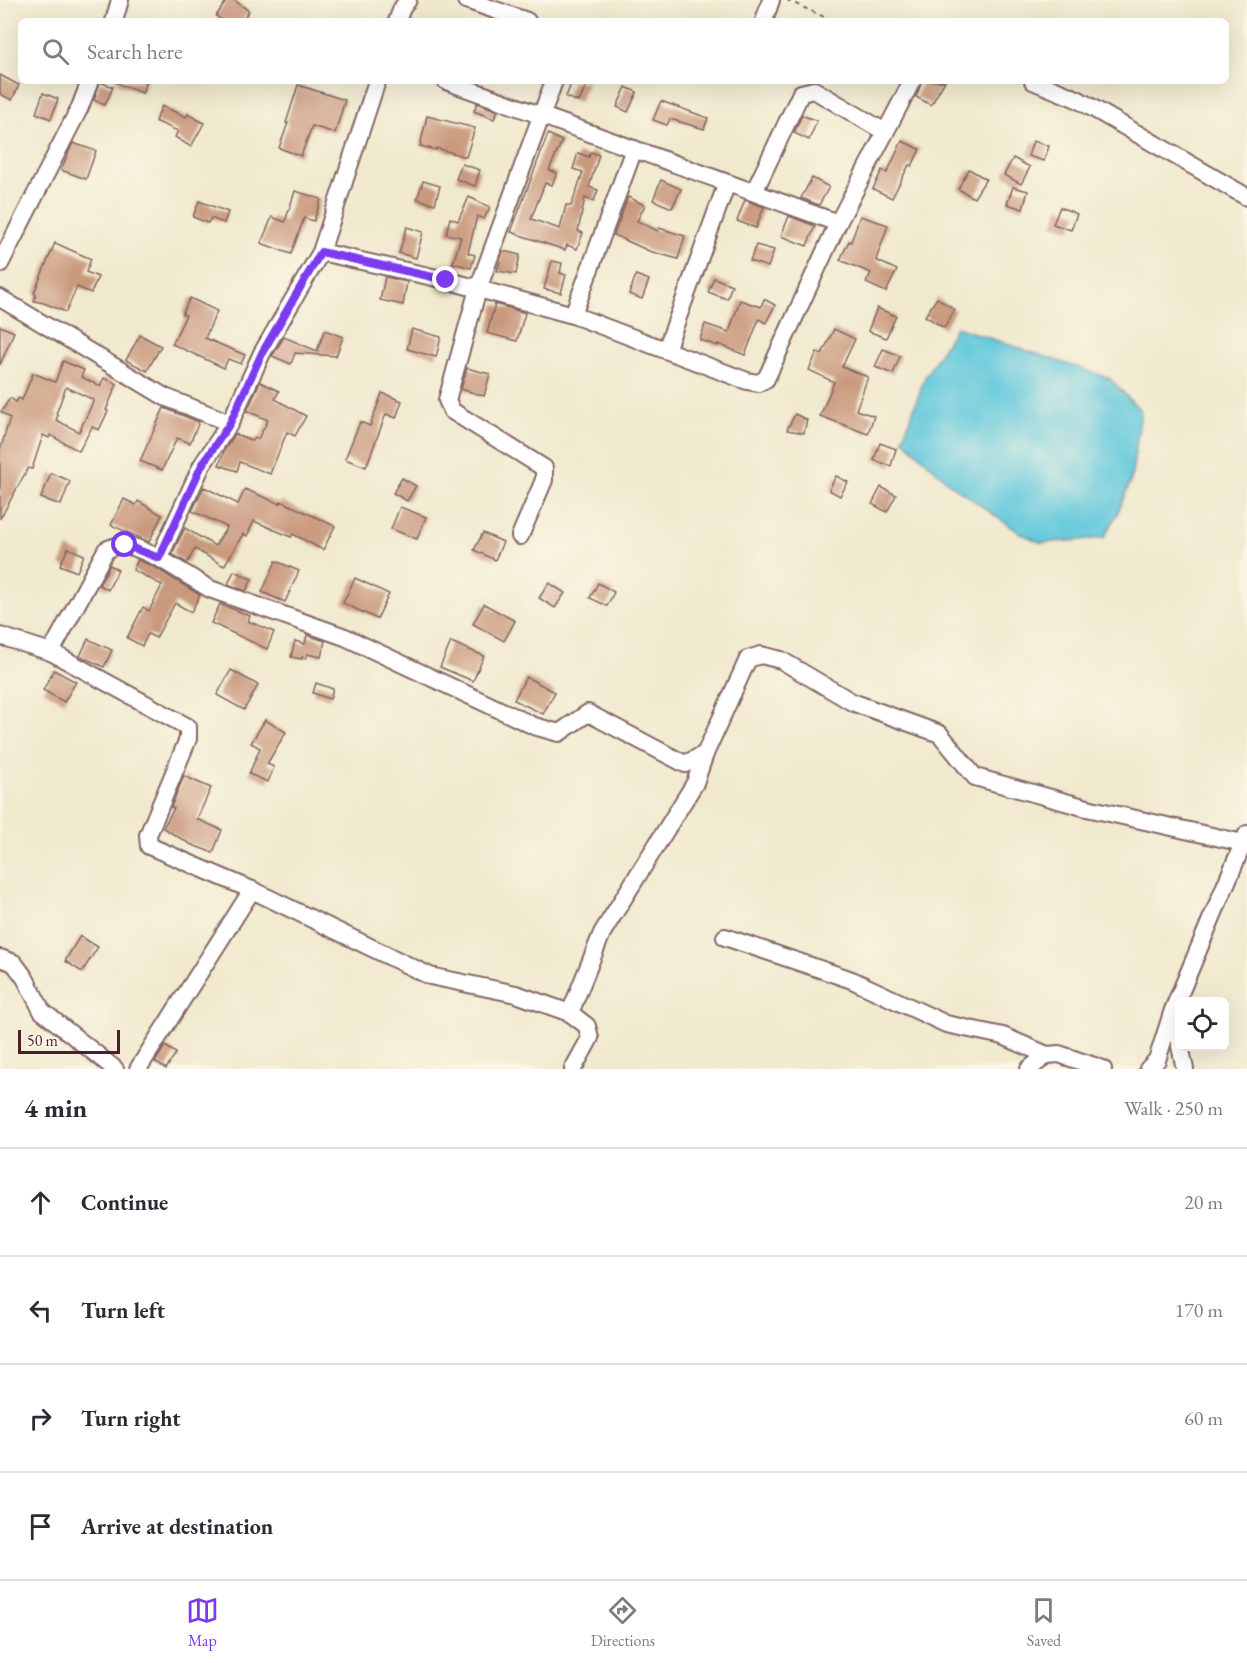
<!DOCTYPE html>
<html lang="en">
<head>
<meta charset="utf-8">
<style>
  body { margin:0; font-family:"EB Garamond",serif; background:#f2f2f3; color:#2b2b33 }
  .controls { position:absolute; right:18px; bottom:18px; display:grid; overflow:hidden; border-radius:9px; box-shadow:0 6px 24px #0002 }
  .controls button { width:54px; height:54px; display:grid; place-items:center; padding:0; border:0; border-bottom:2px solid #e1e1e2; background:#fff; color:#2b2b33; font:30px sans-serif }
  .scale { position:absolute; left:18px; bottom:15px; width:102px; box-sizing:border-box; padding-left:6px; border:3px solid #4a1f2b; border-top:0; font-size:16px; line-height:21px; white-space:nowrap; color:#4a1f2b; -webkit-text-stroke:4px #fcf5e5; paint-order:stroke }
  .stop { position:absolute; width:18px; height:18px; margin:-14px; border:4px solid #7c3aed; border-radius:50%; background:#fff }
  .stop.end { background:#7c3aed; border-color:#fff; box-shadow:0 2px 6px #0008 }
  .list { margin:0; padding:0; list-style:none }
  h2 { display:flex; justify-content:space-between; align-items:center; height:78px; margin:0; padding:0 24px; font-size:26px }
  h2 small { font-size:20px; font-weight:400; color:#7c7c81 }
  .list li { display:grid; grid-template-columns:39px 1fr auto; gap:18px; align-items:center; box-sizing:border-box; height:108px; padding:0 24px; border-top:2px solid #e1e1e2 }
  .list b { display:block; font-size:22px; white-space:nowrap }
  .list em { font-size:20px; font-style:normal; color:#7c7c81 }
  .icon { flex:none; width:33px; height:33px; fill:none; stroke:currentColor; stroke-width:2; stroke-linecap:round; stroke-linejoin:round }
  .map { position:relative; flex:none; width:1247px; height:1069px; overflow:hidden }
  .search { position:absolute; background:#fff; box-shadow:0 6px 24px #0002; left:18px; right:18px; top:18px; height:66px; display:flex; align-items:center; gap:15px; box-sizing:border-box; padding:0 21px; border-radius:9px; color:#7c7c81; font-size:22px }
  .sheet { height:510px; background:#fff }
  nav { display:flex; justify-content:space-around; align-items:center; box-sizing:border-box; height:84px; border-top:2px solid #e1e1e2; background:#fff; font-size:16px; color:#7c7c81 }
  nav a { display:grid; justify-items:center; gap:3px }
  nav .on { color:#7c3aed }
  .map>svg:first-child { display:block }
</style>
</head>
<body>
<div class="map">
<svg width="1247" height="1069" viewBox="0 0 1247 1069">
  <rect width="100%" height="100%" fill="#fcf5e5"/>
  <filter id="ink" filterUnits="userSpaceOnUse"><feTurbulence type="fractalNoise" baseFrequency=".0167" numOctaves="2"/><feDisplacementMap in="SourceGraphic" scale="12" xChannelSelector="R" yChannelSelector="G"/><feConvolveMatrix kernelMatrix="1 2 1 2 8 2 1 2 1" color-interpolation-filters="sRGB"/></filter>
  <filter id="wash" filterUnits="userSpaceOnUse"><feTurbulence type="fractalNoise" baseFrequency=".008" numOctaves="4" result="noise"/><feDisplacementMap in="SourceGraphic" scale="24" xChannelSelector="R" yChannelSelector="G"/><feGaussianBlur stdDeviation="1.35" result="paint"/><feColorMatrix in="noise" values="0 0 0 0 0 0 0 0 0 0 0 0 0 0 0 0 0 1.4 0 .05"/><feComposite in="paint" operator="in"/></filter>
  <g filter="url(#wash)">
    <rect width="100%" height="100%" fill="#f0e9cd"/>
    <!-- water -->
    <path fill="#5fc7dc" stroke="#547384" stroke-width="1.5" d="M 956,327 L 1109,378 L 1141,411 L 1131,480 L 1118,512 L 1104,538 L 1042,543 L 1020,533 L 949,483 L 903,439 L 925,377 Z"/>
    <g id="blocks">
      <!-- building -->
      <g fill="#c9997d" fill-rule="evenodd">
        <path d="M 227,0 L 234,0 L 249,11 L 242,21 L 223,21 L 216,16 Z"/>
        <path d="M 0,75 L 19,85 L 12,100 L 0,94 Z"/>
        <path d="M 112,81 L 147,81 L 142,93 Z"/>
        <path d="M 572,81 L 588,81 L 579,102 L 566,97 Z"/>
        <path d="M 922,81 L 945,81 L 931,105 L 916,97 Z"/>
        <path d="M 100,82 L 113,87 L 105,105 L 94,100 Z"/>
        <path d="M 298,85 L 345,100 L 335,133 L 312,126 L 301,156 L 279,148 L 288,123 L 286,123 Z"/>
        <path d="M 626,87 L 637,92 L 628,112 L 617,107 Z"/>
        <path d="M 43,93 L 58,99 L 51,119 L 36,113 Z"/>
        <path d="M 661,101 L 708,118 L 704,129 L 670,119 L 667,125 L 653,120 Z"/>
        <path d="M 477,103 L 498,111 L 494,119 L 474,111 Z"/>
        <path d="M 162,106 L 186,117 L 188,114 L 204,123 L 191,147 L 175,137 L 178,131 L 155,121 Z"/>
        <path d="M 802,115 L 817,121 L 809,140 L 794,133 Z"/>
        <path d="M 427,116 L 475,128 L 466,157 L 436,148 L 436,150 L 420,146 Z"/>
        <path d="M 548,134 L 562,141 L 549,170 L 557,173 L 552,185 L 545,183 L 531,219 L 560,229 L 566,205 L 571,206 L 583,172 L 573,169 L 578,153 L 589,157 L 591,152 L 599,155 L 589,187 L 598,190 L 594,201 L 585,198 L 578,231 L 583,233 L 577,249 L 567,245 L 565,250 L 511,232 Z"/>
        <path d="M 902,141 L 920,149 L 912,166 L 909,165 L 892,198 L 873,189 L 882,170 L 887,173 Z"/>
        <path d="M 1033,141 L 1049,146 L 1044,161 L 1028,156 Z"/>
        <path d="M 73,143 L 96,151 L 86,179 L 61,170 Z"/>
        <path d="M 1013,158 L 1030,167 L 1021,184 L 1004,175 Z"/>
        <path d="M 462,164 L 480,170 L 475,186 L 456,179 Z"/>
        <path d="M 969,169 L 986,179 L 974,198 L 958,189 Z"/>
        <path d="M 812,178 L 829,187 L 819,205 L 801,198 Z"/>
        <path d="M 661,180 L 681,189 L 672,208 L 653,200 Z"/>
        <path d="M 423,181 L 440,186 L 435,204 L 417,199 Z"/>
        <path d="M 1013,187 L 1028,191 L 1023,209 L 1007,204 Z"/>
        <path d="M 295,191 L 321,199 L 314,221 L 304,218 L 291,254 L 261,243 L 272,217 L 285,222 Z"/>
        <path d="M 469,197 L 490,207 L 484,219 L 477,216 L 468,253 L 475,255 L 471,268 L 453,263 L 461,237 L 446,234 L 450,218 L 458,221 Z"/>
        <path d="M 628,197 L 645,205 L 637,221 L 658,231 L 659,228 L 685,236 L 678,259 L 649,251 L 614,235 Z"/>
        <path d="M 745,200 L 764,207 L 756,228 L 737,221 Z"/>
        <path d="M 199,201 L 228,212 L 224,223 L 211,218 L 208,223 L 193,217 Z"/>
        <path d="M 1060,207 L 1077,214 L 1071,230 L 1053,224 Z"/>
        <path d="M 789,216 L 815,226 L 807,246 L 781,236 Z"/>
        <path d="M 860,216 L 888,225 L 876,260 L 897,270 L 886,292 L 866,283 L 871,273 L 840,260 L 849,241 L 851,242 Z"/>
        <path d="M 407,227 L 423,232 L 416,258 L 399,253 Z"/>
        <path d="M 55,243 L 91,259 L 86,272 L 98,277 L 91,293 L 77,287 L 66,312 L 44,303 L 34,301 L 36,294 L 34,293 Z"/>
        <path d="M 756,245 L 774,250 L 768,267 L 750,261 Z"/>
        <path d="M 503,251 L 520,255 L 516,274 L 497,271 Z"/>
        <path d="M 552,261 L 562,263 L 560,273 L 566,275 L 561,293 L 544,289 Z"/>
        <path d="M 636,275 L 649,280 L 642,299 L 629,294 Z"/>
        <path d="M 385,277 L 407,282 L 403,305 L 380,300 Z"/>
        <path d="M 714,278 L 732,285 L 727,299 L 708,292 Z"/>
        <path d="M 190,298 L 217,311 L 205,338 L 245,355 L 241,364 L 228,359 L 224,368 L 172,344 L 186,315 L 182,314 Z"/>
        <path d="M 937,298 L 955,310 L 944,328 L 925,316 Z"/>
        <path d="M 764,299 L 775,305 L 766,323 L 759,319 L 745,355 L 718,344 L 718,346 L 700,340 L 705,324 L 729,332 L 740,300 L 761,307 Z"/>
        <path d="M 495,304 L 525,313 L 517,341 L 487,333 Z"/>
        <path d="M 877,308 L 896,316 L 886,338 L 868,331 Z"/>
        <path d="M 0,326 L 14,332 L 0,365 Z"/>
        <path d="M 412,329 L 441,337 L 436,357 L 407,349 Z"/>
        <path d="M 834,329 L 855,339 L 842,367 L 868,377 L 856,410 L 874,416 L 868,434 L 820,416 L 834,382 L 809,370 L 817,352 L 822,354 Z"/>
        <path d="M 325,330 L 343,337 L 336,356 L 295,353 L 291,364 L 272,356 L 284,337 L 317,351 Z"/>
        <path d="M 140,335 L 161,346 L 147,371 L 126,360 Z"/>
        <path d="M 883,349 L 900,356 L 893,374 L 875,367 Z"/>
        <path d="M 63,361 L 84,370 L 81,377 L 100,386 L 104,378 L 117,384 L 106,410 L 108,411 L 99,430 L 92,427 L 79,451 L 50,435 L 49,438 L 43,435 L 32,469 L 28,468 L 0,519 L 0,450 L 10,418 L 1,412 L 10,398 L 16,402 L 19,398 L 22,400 L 33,373 L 55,382 ZM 66,387 L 94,400 L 79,432 L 56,420 L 58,415 L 56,414 Z"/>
        <path d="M 467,368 L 490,374 L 484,396 L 461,389 Z"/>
        <path d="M 260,382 L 279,391 L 275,399 L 306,416 L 295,436 L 287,432 L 270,474 L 240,462 L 237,471 L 219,465 L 225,449 L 235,434 L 253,441 L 255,437 L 258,439 L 268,420 L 247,411 Z"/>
        <path d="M 382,393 L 402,401 L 396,418 L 386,414 L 366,467 L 345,459 L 360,422 L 370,426 Z"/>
        <path d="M 164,408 L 199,422 L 190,443 L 177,438 L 162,470 L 140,461 Z"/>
        <path d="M 795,414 L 807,420 L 804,433 L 787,430 Z"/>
        <path d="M 880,443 L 896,449 L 891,466 L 874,460 Z"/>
        <path d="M 51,473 L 70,481 L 61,505 L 41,498 Z"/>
        <path d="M 836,476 L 848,482 L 840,496 L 829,490 Z"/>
        <path d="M 402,478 L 416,486 L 407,501 L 393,493 Z"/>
        <path d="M 204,487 L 238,504 L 245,489 L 280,504 L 281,501 L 335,526 L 323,550 L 293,534 L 291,537 L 254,521 L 247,536 L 243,534 L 224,566 L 195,549 L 187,563 L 172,554 L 185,528 L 215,546 L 227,527 L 192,511 Z"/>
        <path d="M 881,487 L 896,495 L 887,512 L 872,504 Z"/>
        <path d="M 124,499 L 136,505 L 138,501 L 162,515 L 149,542 L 111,525 Z"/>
        <path d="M 400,507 L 426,517 L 417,539 L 391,529 Z"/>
        <path d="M 483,533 L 503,542 L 495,560 L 474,550 Z"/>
        <path d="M 68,548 L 84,555 L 77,572 L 60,565 Z"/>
        <path d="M 138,560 L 154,567 L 200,595 L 191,612 L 175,603 L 156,638 L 148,634 L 142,646 L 127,638 L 143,607 L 149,611 L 162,585 L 133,570 Z"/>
        <path d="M 276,561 L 299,571 L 285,602 L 262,592 Z"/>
        <path d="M 110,565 L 118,570 L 108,590 L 99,585 Z"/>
        <path d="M 234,571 L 252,579 L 246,591 L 228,584 Z"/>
        <path d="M 355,578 L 389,594 L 377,619 L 343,603 Z"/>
        <path d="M 549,583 L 565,593 L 555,608 L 539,598 Z"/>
        <path d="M 598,583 L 614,592 L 607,606 L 590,598 Z"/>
        <path d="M 220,604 L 250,616 L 248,621 L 274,632 L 267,649 L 211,623 Z"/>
        <path d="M 484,604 L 515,621 L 504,641 L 473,624 Z"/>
        <path d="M 307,635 L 325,641 L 321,657 L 308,654 L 306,658 L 302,657 L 302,659 L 291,657 L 295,641 L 305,644 Z"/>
        <path d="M 88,639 L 112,650 L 104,667 L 80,656 Z"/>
        <path d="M 451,642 L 484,656 L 473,681 L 440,667 Z"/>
        <path d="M 54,670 L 76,682 L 64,702 L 43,690 Z"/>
        <path d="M 231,670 L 258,685 L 244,710 L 217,695 Z"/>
        <path d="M 526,677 L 555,692 L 543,714 L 514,700 Z"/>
        <path d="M 316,683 L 333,689 L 330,699 L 313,693 Z"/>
        <path d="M 265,720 L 286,732 L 267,764 L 274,767 L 268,782 L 249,774 L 260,748 L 251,743 Z"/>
        <path d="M 184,776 L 211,788 L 197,819 L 222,830 L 213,853 L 190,844 L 163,828 L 174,808 L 171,807 Z"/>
        <path d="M 80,936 L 98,947 L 82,972 L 65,961 Z"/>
        <path d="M 165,1046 L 176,1053 L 166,1069 L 155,1062 Z"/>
      </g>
    </g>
  </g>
  <g filter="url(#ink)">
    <use href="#blocks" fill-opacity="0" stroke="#846664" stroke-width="1.5"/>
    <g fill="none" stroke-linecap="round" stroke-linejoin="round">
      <defs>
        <g id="minor">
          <path d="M 466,0 L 527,21"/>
          <path d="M 114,21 L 120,0"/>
          <path d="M 397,21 L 402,8 L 408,0"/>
          <path d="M 764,21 L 771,0"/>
          <path d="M 446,81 L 838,223"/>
          <path d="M 1033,81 L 1077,99 L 1247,197"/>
          <path d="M 754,192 L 801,93 L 814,90 L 885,132"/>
          <path d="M 321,252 L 446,280 L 573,315 L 747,381 L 758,383 L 766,379 L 838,223 L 912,81"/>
          <path d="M 0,264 L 80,107 L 90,81"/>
          <path d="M 0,298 L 165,397 L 230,423"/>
          <path d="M 573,315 L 634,149"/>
          <path d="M 666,350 L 727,183"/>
          <path d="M 520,536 L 544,480 L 544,468 L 452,411 L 447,400 L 478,289 L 554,81"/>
          <path d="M 159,558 L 210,589 L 345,637 L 534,726 L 559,733 L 588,713 L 685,764 L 705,754 L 748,659 L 761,655 L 781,660 L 852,702 L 940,734 L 975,777 L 1087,808 L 1243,843"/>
          <path d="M 0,636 L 51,652 L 106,550 C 126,539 139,550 159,558 L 202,465 L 230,423 L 262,353 L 321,252 L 377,81"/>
          <path d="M 51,652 L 188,727 L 188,739 L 148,835 L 149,846 L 252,890 L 430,976 L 516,994 L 570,1013 L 587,1026 L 590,1038 L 573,1069"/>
          <path d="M 725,937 L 852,980 L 946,1024 L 1003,1036 L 1047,1055"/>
          <path d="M 0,958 L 14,963 L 25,978 L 42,1011 L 115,1069"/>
          <path d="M 1174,1011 L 1180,1042"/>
          <path d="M 570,1013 L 602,933 L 695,783 L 705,754"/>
          <path d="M 1180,1046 L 1185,1069"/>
          <path d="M 138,1069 L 252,890"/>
          <path d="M 1029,1069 L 1047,1055 L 1059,1054 L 1103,1069"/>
          <path d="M 1148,1069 L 1157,1060 L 1173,1010 L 1247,834"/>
        </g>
      </defs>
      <!-- minor casing -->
      <use href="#minor" stroke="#846664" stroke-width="20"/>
      <!-- path -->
      <path stroke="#846664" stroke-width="2" stroke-dasharray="4.5 4.5" stroke-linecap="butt" d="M 787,0 L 833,21"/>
      <!-- minor -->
      <use href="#minor" stroke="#fff" stroke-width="16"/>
    </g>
  </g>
  <g fill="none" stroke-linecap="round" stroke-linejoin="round" filter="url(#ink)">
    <!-- route -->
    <path stroke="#7c3aed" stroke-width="8" d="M 125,545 L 159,558 L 202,465 L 230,423 L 262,353 L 321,252 L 446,280"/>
  </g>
</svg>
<div class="controls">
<button><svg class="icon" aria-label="locate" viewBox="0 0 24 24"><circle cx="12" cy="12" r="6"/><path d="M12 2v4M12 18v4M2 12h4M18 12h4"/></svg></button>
</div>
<div class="scale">50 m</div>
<div class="stop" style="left:125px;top:545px"></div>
<div class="stop end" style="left:446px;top:280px"></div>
<div class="search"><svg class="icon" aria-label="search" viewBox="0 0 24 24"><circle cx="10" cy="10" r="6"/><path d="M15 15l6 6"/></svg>Search here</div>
</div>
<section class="sheet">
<h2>4 min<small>Walk · 250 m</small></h2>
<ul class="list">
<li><svg class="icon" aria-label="ahead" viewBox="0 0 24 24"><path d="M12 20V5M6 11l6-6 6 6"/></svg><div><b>Continue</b></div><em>20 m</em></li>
<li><svg class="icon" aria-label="left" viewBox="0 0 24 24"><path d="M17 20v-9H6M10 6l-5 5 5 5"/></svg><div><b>Turn left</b></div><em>170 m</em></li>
<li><svg class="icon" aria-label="right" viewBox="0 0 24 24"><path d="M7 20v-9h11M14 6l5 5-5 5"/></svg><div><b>Turn right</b></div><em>60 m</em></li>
<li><svg class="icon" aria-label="arrive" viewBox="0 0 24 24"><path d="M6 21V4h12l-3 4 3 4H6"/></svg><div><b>Arrive at destination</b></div></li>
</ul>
</section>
<nav>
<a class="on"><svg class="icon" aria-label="map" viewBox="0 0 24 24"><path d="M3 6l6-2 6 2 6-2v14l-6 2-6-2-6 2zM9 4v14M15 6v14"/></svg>Map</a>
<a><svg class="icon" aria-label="directions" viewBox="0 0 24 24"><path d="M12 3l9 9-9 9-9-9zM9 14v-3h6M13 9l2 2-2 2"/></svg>Directions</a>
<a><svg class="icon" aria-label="saved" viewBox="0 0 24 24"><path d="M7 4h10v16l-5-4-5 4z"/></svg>Saved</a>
</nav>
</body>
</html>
